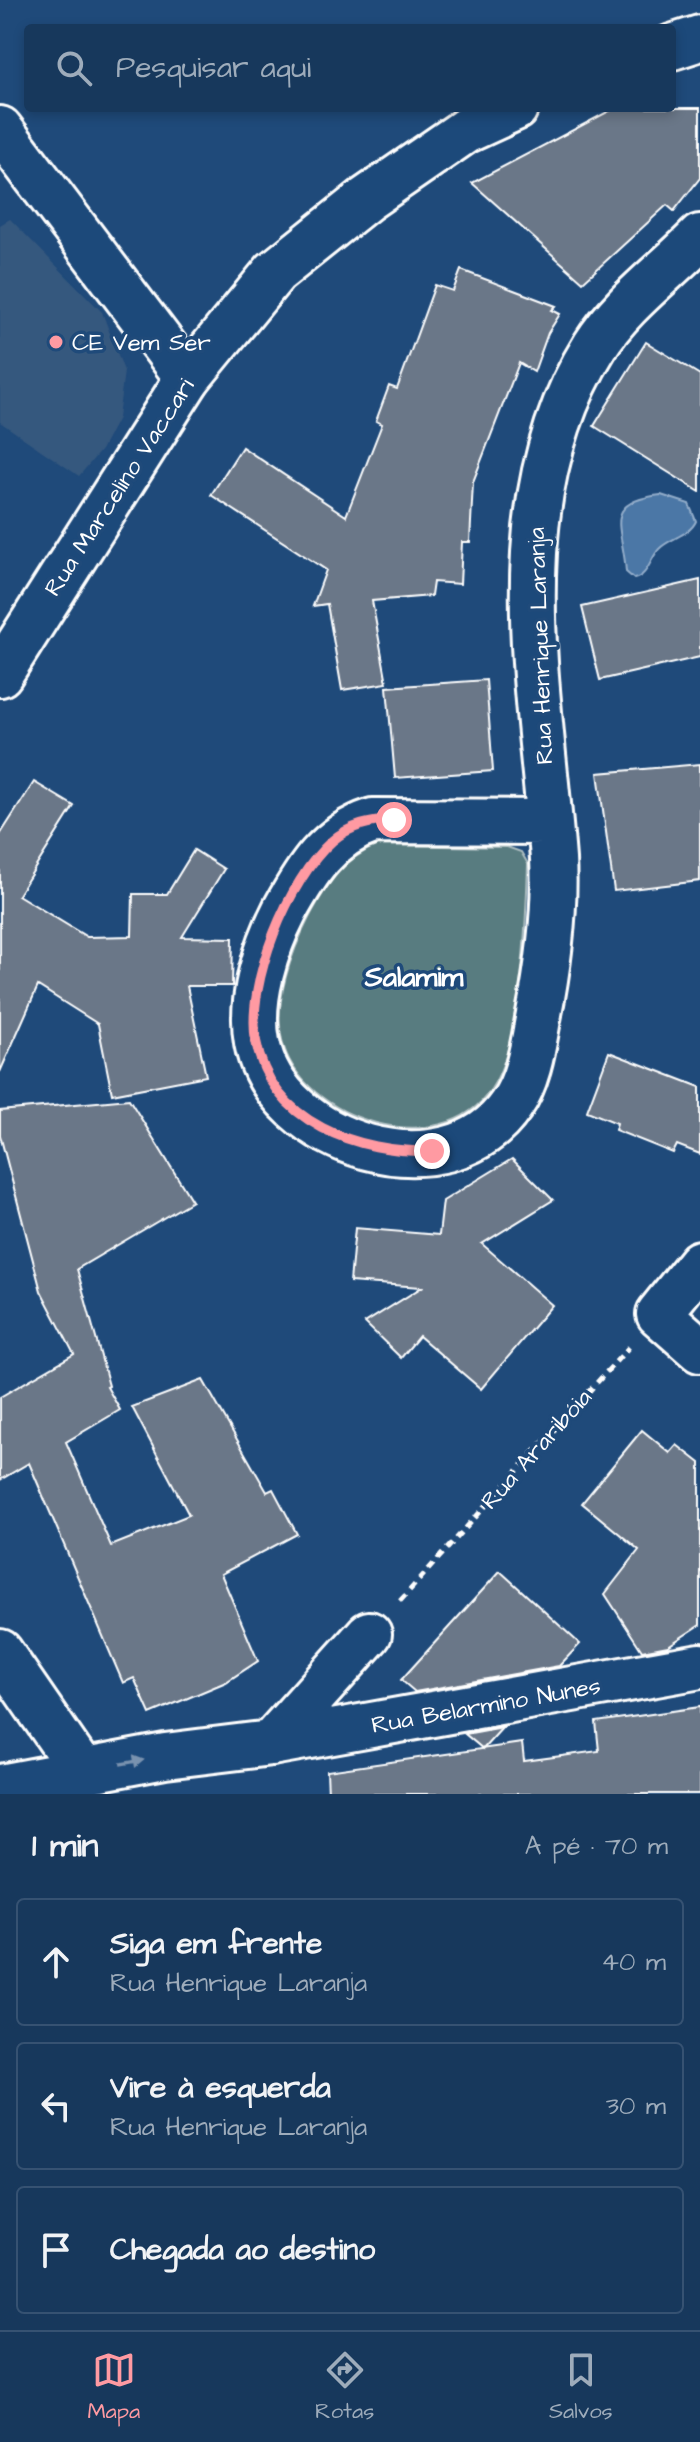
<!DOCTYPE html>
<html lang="pt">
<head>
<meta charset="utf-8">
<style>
  body { margin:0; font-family:"Architects Daughter",sans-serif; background:#203f62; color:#f1f3f6 }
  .stop { position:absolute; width:24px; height:24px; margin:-18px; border:6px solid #ff9aa2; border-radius:50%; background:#fff }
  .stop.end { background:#ff9aa2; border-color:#fff; box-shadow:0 2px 8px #0008 }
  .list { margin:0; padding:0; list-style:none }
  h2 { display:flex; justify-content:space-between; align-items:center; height:104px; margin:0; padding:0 32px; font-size:34px }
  h2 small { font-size:26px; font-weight:400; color:#9eacbb }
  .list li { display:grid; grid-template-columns:52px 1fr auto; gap:24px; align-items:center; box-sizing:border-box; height:128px; margin:0 16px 16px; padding:0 16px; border:2px solid #365272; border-radius:8px }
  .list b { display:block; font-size:30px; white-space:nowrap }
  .list p { margin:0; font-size:26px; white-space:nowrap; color:#9eacbb }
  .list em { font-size:26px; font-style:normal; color:#9eacbb }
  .icon { flex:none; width:44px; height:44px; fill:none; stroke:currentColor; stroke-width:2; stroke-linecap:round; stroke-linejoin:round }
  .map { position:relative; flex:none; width:700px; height:1794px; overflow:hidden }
  .search { position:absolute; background:#17385c; box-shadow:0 4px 12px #0003; left:24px; right:24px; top:24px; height:88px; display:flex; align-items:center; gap:20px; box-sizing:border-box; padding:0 28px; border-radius:8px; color:#9eacbb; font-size:30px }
  .sheet { height:536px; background:#17385c }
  nav { display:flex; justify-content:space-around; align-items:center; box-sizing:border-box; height:112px; border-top:2px solid #365272; background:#17385c; font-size:22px; color:#9eacbb }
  nav a { display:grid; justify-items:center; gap:4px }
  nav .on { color:#ff9aa2 }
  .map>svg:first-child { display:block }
</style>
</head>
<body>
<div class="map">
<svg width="700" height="1794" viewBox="0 0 700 1794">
  <rect width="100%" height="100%" fill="#1f4a7a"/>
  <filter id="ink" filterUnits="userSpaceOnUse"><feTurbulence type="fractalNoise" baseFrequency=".0125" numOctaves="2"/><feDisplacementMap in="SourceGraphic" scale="16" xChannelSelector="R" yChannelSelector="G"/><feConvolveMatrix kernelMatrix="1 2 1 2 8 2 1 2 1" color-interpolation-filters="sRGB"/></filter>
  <g filter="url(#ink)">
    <!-- built -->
    <path fill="#36587e" d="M 10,219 L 102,312 L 124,371 L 118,418 L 101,450 L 79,476 L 0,422 L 0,225 Z"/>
    <!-- green -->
    <path fill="#597b80" stroke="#acbdc0" stroke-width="2" d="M 378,845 L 507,847 L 521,852 L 528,864 C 526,922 523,1041 491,1089 C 443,1164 300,1120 282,1040 C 273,1002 292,951 309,918 C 326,886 343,858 378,845 Z"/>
    <!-- water -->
    <path fill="#4b77a6" stroke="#93adca" stroke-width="2" d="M 661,495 L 689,504 L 696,521 C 690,535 670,538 659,549 C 650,559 648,576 634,579 L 626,572 C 623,527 600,502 661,495 Z"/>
    <!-- building -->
    <g fill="#6a7788" stroke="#fff" stroke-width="2">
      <path d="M 615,108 L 700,108 L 700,178 L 674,211 L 667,205 L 583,282 L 472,183 Z"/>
      <path d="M 461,270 L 556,306 L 552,310 L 560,314 L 548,333 L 534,372 L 519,363 L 473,482 L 470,542 L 462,542 L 460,584 L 433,582 L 431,596 L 372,601 L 387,683 L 342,690 L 327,604 L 313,606 L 326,570 L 211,495 L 242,447 L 346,516 L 382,424 L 376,421 L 389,386 L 397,389 L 435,285 L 453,291 Z"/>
      <path d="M 646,342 L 700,375 L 700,492 L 594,426 Z"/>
      <path d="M 700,580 L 700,657 L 600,680 L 582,607 Z"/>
      <path d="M 486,680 L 493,771 L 395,778 L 387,687 Z"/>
      <path d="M 700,764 L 700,881 L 614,891 L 598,773 Z"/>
      <path d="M 34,782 L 74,806 L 18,895 L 87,937 L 132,936 L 133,894 L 167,894 L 194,850 L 224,869 L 182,937 L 233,938 L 232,986 L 187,986 L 206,1076 L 112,1094 L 98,1024 L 38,986 L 0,1072 L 0,835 Z"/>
      <path d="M 609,1052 L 700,1087 L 700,1154 L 677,1145 L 673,1153 L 615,1130 L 617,1123 L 587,1111 Z"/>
      <path d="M 129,1099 L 192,1201 L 77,1269 L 109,1386 L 107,1387 L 120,1410 L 66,1442 L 111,1546 L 189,1515 L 132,1407 L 203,1380 L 267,1492 L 273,1489 L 297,1534 L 221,1574 L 258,1661 L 226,1682 L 150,1714 L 134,1678 L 123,1683 L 29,1463 L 0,1480 L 0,1397 L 74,1354 L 41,1291 L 0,1135 L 0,1111 Z"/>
      <path d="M 512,1159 L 553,1200 L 482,1244 L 552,1305 L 481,1389 L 419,1336 L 401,1358 L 365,1323 L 422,1287 L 350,1282 L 355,1228 L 439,1235 L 443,1201 Z"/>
      <path d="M 642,1430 L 670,1453 L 677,1445 L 700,1463 L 700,1625 L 668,1646 L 642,1651 L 605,1594 L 639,1550 L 582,1503 Z"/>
      <path d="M 500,1571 L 580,1644 L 559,1666 L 415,1692 L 401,1680 Z"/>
      <path d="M 700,1707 L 700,1794 L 328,1794 L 327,1771 L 522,1743 L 524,1761 L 599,1751 L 596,1722 Z"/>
      <path d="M 503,1727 L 483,1749 L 465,1734 Z"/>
    </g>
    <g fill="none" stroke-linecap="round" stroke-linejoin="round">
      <defs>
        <g id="minor">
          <path d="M 672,47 L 700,38"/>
          <path d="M 0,129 L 188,378"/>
          <path d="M 0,674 L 188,378 L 275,272 L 365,200 L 465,131 L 515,108"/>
          <path d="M 547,822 L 373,821 C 328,836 307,870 285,910 C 266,947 249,1000 257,1042 C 276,1145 448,1198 511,1105 C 528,1081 533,1047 538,1019 C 548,968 556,911 553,859 C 540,688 498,501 595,346 C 622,303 665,273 700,237"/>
          <path d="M 700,1263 L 659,1314 L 700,1350"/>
          <path d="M 0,1652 L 82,1771"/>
          <path d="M 271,1743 L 369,1634"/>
          <path d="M 0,1787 L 165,1756 L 271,1743 L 700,1666"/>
        </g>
      </defs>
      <!-- minor casing -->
      <use href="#minor" stroke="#fff" stroke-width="50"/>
      <!-- path -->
      <path stroke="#fff" stroke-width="5" stroke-dasharray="8 6" stroke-linecap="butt" d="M 400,1601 L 629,1347"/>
      <!-- minor -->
      <use href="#minor" stroke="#1f4a7a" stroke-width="44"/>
    </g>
    <!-- one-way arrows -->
    <defs><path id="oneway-solid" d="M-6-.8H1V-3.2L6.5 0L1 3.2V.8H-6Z" transform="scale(2)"/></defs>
    <use fill="#7992af" href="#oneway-solid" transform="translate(132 1762) rotate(-10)"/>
  </g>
  <g fill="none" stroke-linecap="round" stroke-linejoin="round" filter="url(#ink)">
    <!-- route -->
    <path stroke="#ff9aa2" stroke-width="10" d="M 394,820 C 371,821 350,825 332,841 C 288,880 246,983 256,1041 C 271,1124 359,1153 432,1151"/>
  </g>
  <!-- markers -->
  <circle fill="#ff9aa2" stroke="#1f4a7a" stroke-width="3" cx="56" cy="342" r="8"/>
  <g text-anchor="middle" stroke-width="7" stroke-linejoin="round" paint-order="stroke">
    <!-- poi labels -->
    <g font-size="24" fill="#fff" stroke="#1f4a7a" text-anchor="start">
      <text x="72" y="350">CE Vem Ser</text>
    </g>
    <!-- street labels -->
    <g font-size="24" fill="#fff" stroke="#1f4a7a">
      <text transform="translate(119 487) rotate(-57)" y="8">Rua Marcelino Vaccari</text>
      <text transform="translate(540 646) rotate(-92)" y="8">Rua Henrique Laranja</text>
      <text transform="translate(536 1449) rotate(-48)" y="8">Rua Araribóia</text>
      <text transform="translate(486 1705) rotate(-10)" y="8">Rua Belarmino Nunes</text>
    </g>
    <!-- quarter labels -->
    <g font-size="28" font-weight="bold" fill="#fff" stroke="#1f4a7a">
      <text x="414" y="986">Salamim</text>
    </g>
  </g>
</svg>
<div class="stop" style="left:394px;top:820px"></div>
<div class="stop end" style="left:432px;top:1151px"></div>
<div class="search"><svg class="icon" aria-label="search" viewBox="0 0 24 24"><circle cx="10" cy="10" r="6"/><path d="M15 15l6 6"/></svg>Pesquisar aqui</div>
</div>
<section class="sheet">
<h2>1 min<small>A pé · 70 m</small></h2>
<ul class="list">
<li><svg class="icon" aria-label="ahead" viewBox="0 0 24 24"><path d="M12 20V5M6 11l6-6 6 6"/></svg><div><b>Siga em frente</b><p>Rua Henrique Laranja</p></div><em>40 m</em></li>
<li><svg class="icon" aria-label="left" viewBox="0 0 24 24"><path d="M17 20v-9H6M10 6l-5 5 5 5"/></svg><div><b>Vire à esquerda</b><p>Rua Henrique Laranja</p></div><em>30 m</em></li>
<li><svg class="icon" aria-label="arrive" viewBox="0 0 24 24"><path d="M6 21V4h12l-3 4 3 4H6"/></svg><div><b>Chegada ao destino</b></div></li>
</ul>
</section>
<nav>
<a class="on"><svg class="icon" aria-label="map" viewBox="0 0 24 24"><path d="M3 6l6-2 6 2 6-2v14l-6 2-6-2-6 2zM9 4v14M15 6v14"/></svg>Mapa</a>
<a><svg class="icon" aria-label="directions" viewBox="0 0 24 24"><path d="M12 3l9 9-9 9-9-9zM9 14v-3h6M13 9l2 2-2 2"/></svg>Rotas</a>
<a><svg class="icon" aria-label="saved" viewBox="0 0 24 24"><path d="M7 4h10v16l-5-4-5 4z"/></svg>Salvos</a>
</nav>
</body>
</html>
